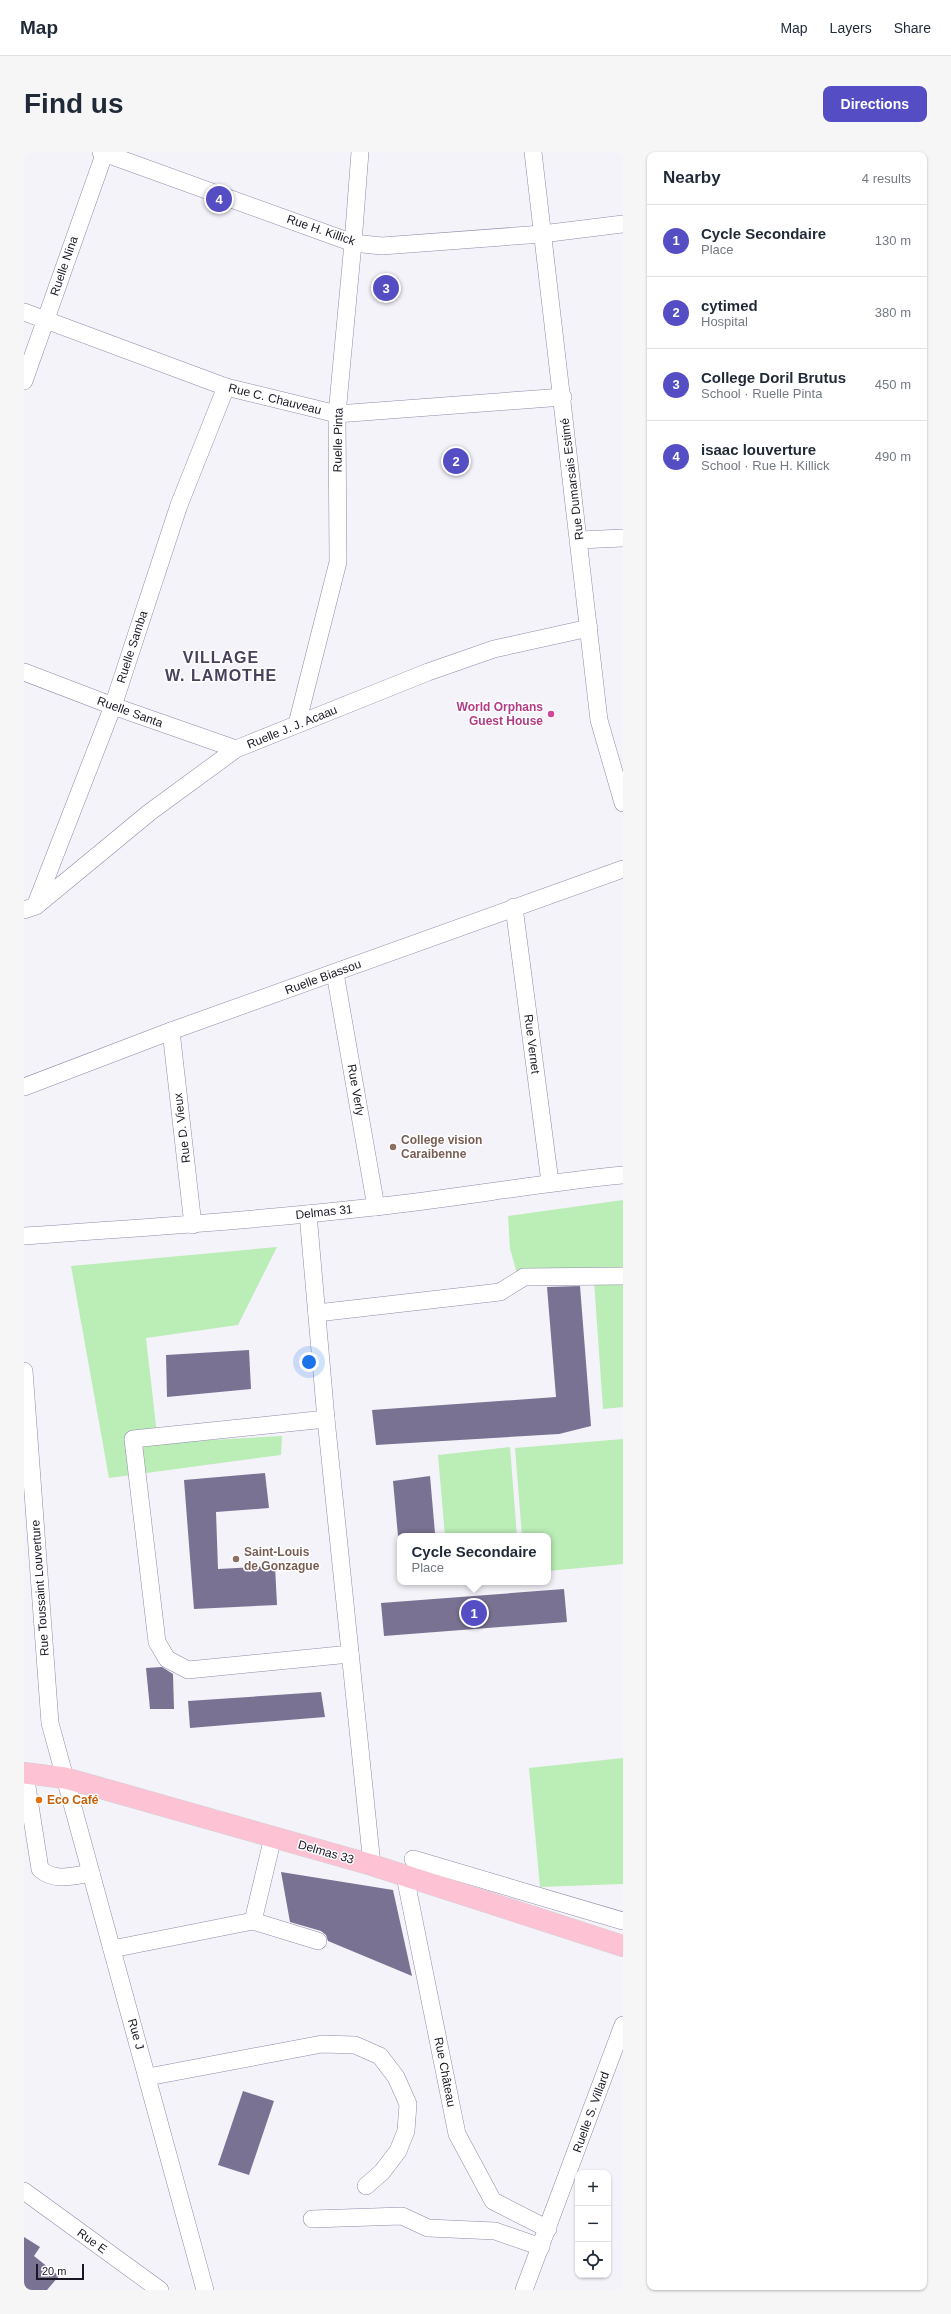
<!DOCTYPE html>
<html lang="en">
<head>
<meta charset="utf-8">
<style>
  body { margin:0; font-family:Arial,sans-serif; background:#f6f6f7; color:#1f2937 }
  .controls { position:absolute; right:12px; bottom:12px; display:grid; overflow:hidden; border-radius:8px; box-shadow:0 1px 3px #0004 }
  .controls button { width:36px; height:36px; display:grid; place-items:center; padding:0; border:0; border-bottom:1px solid #e0e1e3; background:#fff; color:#1f2937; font:20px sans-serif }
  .scale { position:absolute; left:12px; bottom:10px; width:48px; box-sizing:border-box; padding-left:4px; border:2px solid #1b1724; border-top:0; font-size:11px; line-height:14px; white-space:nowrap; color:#1b1724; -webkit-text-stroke:3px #fff; paint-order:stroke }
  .you { position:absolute; left:285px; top:1210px; width:14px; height:14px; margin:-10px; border:3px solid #fff; border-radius:50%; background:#1a73e8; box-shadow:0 0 0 6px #1a73e833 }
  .badge { display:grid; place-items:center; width:26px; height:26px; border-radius:50%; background:#554dc4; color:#fff; font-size:13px; font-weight:700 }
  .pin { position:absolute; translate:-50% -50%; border:2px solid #fff; box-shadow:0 1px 4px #0006 }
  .popup { position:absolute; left:373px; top:1381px; width:154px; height:52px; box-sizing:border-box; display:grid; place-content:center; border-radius:8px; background:#fff; filter:drop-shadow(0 1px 3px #0005); font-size:13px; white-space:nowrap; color:#747a83 }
  .popup b { font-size:15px; color:#1f2937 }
  .popup::after { content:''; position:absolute; left:50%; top:100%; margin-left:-8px; border:8px solid transparent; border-top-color:#fff }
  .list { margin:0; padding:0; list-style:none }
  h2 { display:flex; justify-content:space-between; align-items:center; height:52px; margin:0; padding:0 16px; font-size:17px }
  h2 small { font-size:13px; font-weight:400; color:#747a83 }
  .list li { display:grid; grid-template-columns:26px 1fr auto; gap:12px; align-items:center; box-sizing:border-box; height:72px; padding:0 16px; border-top:1px solid #e0e1e3 }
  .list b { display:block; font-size:15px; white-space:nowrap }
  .list p { margin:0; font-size:13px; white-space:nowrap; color:#747a83 }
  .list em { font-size:13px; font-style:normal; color:#747a83 }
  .icon { flex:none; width:22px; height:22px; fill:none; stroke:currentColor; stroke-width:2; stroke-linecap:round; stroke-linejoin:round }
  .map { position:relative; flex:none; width:599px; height:2138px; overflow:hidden; border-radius:8px }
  header { display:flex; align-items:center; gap:24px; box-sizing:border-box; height:56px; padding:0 20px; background:#fff; border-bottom:1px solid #e0e1e3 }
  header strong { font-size:19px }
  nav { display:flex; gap:22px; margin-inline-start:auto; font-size:14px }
  .intro { display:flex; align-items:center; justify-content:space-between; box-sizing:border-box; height:96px; padding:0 24px }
  h1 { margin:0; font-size:28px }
  .button { padding:10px 18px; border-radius:8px; background:#554dc4; color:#fff; font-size:14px; font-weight:700 }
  main { display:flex; gap:24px; padding:0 24px }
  aside { flex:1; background:#fff; border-radius:8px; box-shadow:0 1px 3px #0004 }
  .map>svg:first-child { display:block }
</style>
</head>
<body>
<header>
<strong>Map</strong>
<nav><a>Map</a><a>Layers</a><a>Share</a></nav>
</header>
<div class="intro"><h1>Find us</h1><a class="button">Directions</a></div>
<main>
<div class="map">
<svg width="599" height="2138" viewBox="0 0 599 2138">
  <rect width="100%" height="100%" fill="#f5f3fa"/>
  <!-- green -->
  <g fill="#bbedb6">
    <path d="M 599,1048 L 599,1117 L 493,1121 L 486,1097 L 484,1064 Z"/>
    <path d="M 253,1095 L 214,1173 L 122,1186 L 134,1291 L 258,1284 L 257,1303 L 85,1326 L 47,1114 Z"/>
    <path d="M 599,1126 L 599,1255 L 579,1257 L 570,1129 Z"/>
    <path d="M 599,1287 L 599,1412 L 524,1419 L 524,1384 L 498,1384 L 491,1296 Z"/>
    <path d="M 486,1295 L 493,1384 L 421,1384 L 414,1303 Z"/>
    <path d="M 599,1606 L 599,1732 L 516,1735 L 505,1616 Z"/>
  </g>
  <!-- building -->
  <g fill="#7a7292">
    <path d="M 556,1134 L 567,1274 L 535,1282 L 352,1293 L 348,1258 L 532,1245 L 523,1135 Z"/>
    <path d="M 225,1198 L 227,1237 L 143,1245 L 142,1203 Z"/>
    <path d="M 241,1321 L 245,1356 L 192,1360 L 194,1417 L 251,1414 L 253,1453 L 170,1457 L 160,1328 Z"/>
    <path d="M 406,1324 L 411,1381 L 374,1384 L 369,1329 Z"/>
    <path d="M 540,1437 L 543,1470 L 360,1484 L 357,1451 Z"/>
    <path d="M 138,1515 L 149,1522 L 150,1557 L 126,1557 L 122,1516 Z"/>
    <path d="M 297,1540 L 301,1565 L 166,1576 L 164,1549 Z"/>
    <path d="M 257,1720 L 369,1738 L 388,1824 L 304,1789 L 302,1783 L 297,1779 L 266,1770 Z"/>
    <path d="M 219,1939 L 250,1949 L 225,2023 L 194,2013 Z"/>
    <path d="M 0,2085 L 16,2095 L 10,2104 L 35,2124 L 23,2138 L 0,2138 Z"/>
  </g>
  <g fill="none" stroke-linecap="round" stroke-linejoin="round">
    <defs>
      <g id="minor">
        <path d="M 77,0 L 329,91 L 358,94 L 518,82 L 599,72"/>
        <path d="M 509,0 L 575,568 L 599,651"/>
        <path d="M 0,160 L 202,235 L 313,262 L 539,245"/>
        <path d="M 0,229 L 81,0"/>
        <path d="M 555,388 L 599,386"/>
        <path d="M 0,520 L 89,554 L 212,597"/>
        <path d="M 273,572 L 314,410 L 313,262 L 329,91 L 336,0"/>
        <path d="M 12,752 L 89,554 L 155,353 L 202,235"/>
        <path d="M 490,755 L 526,1030"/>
        <path d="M 0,758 L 12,754 L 126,660 L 212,597 L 404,520 L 470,497 L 565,476"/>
        <path d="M 311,821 L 352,1055"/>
        <path d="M 147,879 L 169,1073"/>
        <path d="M 0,935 L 147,879 L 599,717"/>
        <path d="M 284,1062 L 302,1267 L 348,1713"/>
        <path d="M 0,1084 C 117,1076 234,1068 350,1055 C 433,1046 516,1031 599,1023"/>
        <path d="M 293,1161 L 476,1140 L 500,1125 L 599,1124"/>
        <path d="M 0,1219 L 26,1571 L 181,2138"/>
        <path d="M 302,1267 L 109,1287 L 133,1490 L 143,1507 L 164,1518 L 326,1502"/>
        <path d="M 1,1622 L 16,1717 C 31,1730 49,1724 67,1721"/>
        <path d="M 389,1707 L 599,1769"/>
        <path d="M 381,1724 L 433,1982 L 469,2049 L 524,2077"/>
        <path d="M 229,1769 L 294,1789"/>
        <path d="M 88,1797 L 229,1769 L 249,1685"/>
        <path d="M 124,1925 L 298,1892 L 331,1893 L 356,1904 L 372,1925 L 384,1952 L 382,1979 L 374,1999 L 358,2020 L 342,2034"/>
        <path d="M 0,2039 L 136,2138"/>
        <path d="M 288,2067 L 378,2064 L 404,2076 L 471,2079 L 517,2095"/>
        <path d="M 500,2138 L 599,1873"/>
      </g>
      <path id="major" d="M 0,1621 L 41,1626 L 348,1713 L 599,1794"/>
    </defs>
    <!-- minor casing -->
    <use href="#minor" stroke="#9189aa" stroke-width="18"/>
    <!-- major casing -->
    <use href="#major" stroke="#d1d1d3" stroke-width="22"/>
    <!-- minor -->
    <use href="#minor" stroke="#fff" stroke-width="17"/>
    <!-- major -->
    <use href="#major" stroke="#fdc2d4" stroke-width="21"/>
  </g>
  <!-- markers -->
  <circle fill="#d1479c" stroke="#fff" stroke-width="1.5" cx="527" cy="562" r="4"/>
  <g fill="#8d6e63" stroke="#fff" stroke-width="1.5">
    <circle cx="369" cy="995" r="4"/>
    <circle cx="212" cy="1407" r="4"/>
  </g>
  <circle fill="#e8710a" stroke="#fff" stroke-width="1.5" cx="15" cy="1648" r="4"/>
  <g text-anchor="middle" stroke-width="3" stroke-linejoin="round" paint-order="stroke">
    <!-- street labels -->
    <g font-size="12" fill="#1b1724" stroke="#fff">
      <text transform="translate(297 78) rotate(19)" y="4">Rue H. Killick</text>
      <text transform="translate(40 114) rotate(-71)" y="4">Ruelle Nina</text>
      <text transform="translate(251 247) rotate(14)" y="4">Rue C. Chauveau</text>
      <text transform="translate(314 288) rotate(-89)" y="4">Ruelle Pinta</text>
      <text transform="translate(548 327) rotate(-97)" y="4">Rue Dumarsais Estimé</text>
      <text transform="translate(108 495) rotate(-72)" y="4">Ruelle Samba</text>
      <text transform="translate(106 560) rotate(20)" y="4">Ruelle Santa</text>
      <text transform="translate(268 575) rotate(-22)" y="4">Ruelle J. J. Acaau</text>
      <text transform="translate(299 825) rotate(-20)" y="4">Ruelle Biassou</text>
      <text transform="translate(508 892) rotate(83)" y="4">Rue Vernet</text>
      <text transform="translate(332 938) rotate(80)" y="4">Rue Verly</text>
      <text transform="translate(158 976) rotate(-97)" y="4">Rue D. Vieux</text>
      <text transform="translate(300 1060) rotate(-6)" y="4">Delmas 31</text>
      <text transform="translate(16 1436) rotate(-94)" y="4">Rue Toussaint Louverture</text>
      <text transform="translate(302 1700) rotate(16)" y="4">Delmas 33</text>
      <text transform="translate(112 1882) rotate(74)" y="4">Rue J</text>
      <text transform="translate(421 1920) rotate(79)" y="4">Rue Château</text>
      <text transform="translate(567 1960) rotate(-70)" y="4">Ruelle S. Villard</text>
      <text transform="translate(68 2089) rotate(36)" y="4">Rue E</text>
    </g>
    <!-- hotel labels -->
    <g font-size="12" font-weight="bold" fill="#b23c85" stroke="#fff" text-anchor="end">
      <text x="519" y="559">World Orphans<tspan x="519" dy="14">Guest House</tspan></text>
    </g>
    <!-- education labels -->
    <g font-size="12" font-weight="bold" fill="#785e54" stroke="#fff" text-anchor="start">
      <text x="377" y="992">College vision<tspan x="377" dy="14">Caraibenne</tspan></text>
      <text x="220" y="1404">Saint-Louis<tspan x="220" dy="14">de Gonzague</tspan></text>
    </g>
    <!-- food labels -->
    <g font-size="12" font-weight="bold" fill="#c56008" stroke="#fff" text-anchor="start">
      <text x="23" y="1652">Eco Café</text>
    </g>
    <!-- district labels -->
    <g font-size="16" font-weight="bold" letter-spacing="1" fill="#48405d" stroke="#fff">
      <text x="197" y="511">VILLAGE<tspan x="197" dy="18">W. LAMOTHE</tspan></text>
    </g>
  </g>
</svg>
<div class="controls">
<button>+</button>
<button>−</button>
<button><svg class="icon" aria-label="locate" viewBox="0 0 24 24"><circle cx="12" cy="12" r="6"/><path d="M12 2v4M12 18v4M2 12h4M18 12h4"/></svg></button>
</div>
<div class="scale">20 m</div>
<div class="you"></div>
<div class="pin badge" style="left:450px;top:1461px">1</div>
<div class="popup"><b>Cycle Secondaire</b>Place</div>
<div class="pin badge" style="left:432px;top:309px">2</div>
<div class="pin badge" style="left:362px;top:136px">3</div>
<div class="pin badge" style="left:195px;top:47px">4</div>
</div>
<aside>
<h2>Nearby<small>4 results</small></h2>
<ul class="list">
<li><span class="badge">1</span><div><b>Cycle Secondaire</b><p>Place</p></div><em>130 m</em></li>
<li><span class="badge">2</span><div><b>cytimed</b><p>Hospital</p></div><em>380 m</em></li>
<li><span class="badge">3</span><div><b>College Doril Brutus</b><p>School · Ruelle Pinta</p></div><em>450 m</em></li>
<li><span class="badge">4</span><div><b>isaac louverture</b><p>School · Rue H. Killick</p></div><em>490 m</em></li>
</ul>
</aside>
</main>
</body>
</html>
